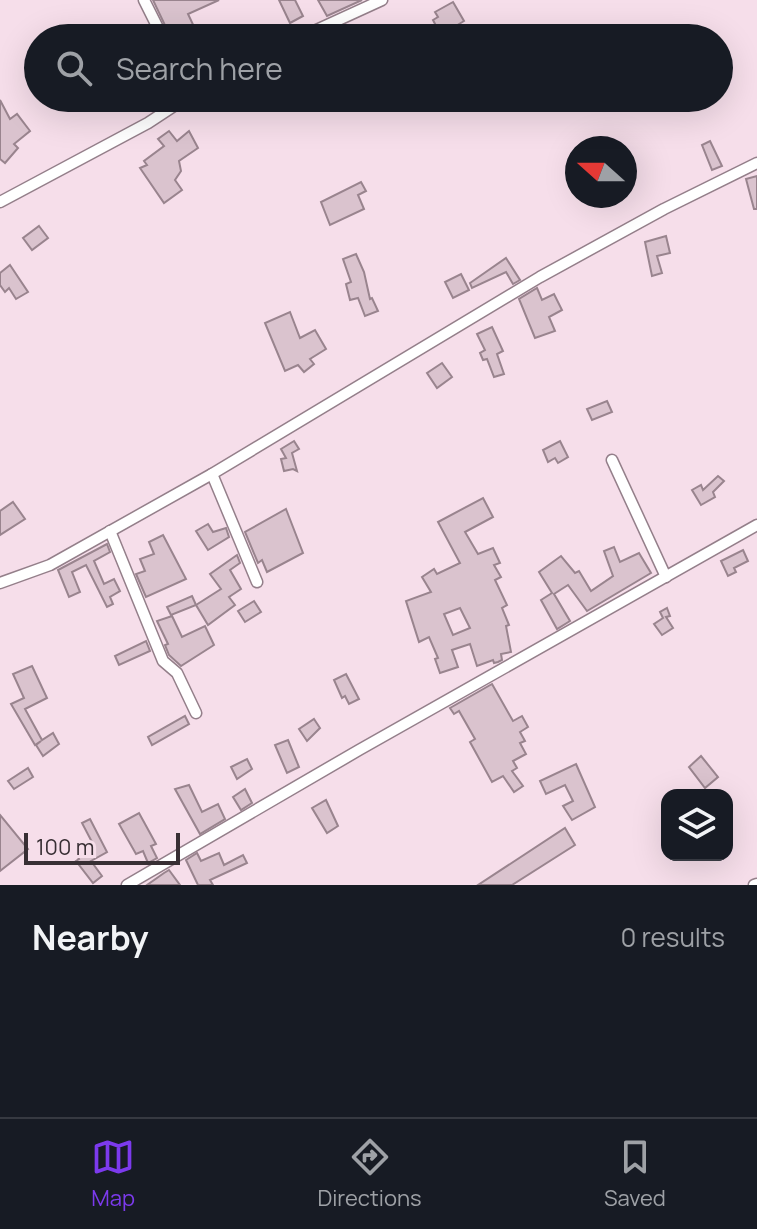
<!DOCTYPE html>
<html lang="en">
<head>
<meta charset="utf-8">
<style>
  body { margin:0; font-family:Manrope,sans-serif; background:#20242c; color:#f1f3f6 }
  .controls { position:absolute; right:24px; bottom:24px; display:grid; overflow:hidden; border-radius:16px; box-shadow:0 8px 32px #0002 }
  .controls button { width:72px; height:72px; display:grid; place-items:center; padding:0; border:0; border-bottom:2px solid #363941; background:#171b24; color:#f1f3f6; font:40px sans-serif }
  .compass { position:absolute; left:565px; top:136px; width:72px; height:72px; border-radius:50%; background:#171b24; box-shadow:0 8px 32px #0002; rotate:291deg }
  .scale { position:absolute; left:24px; bottom:20px; width:156px; box-sizing:border-box; padding-left:8px; border:4px solid #382f34; border-top:0; font-size:22px; line-height:28px; white-space:nowrap; color:#382f34; -webkit-text-stroke:6px #f6deea; paint-order:stroke }
  .list { margin:0; padding:0; list-style:none }
  h2 { display:flex; justify-content:space-between; align-items:center; height:104px; margin:0; padding:0 32px; font-size:34px }
  h2 small { font-size:26px; font-weight:400; color:#9ea1a6 }
  .icon { flex:none; width:44px; height:44px; fill:none; stroke:currentColor; stroke-width:2; stroke-linecap:round; stroke-linejoin:round }
  .map { position:relative; flex:none; width:757px; height:885px; overflow:hidden }
  .search { position:absolute; background:#171b24; box-shadow:0 8px 32px #0002; left:24px; right:24px; top:24px; height:88px; display:flex; align-items:center; gap:20px; box-sizing:border-box; padding:0 28px; border-radius:44px; color:#9ea1a6; font-size:30px }
  .sheet { height:232px; background:#171b24 }
  nav { display:flex; justify-content:space-around; align-items:center; box-sizing:border-box; height:112px; border-top:2px solid #363941; background:#171b24; font-size:22px; color:#9ea1a6 }
  nav a { display:grid; justify-items:center; gap:4px }
  nav .on { color:#7c3aed }
  .map>svg:first-child { display:block }
</style>
</head>
<body>
<div class="map">
<svg width="757" height="885" viewBox="0 0 757 885">
  <rect width="100%" height="100%" fill="#f6deea"/>
  <!-- building -->
  <g fill="#dac3ce" stroke="#99848e" stroke-width="2" fill-rule="evenodd">
    <path d="M 153,0 L 219,0 L 188,14 L 197,33 L 186,38 L 171,38 Z"/>
    <path d="M 279,0 L 295,0 L 303,16 L 290,23 Z"/>
    <path d="M 318,0 L 362,0 L 327,16 Z"/>
    <path d="M 453,2 L 464,21 L 441,35 L 433,20 L 438,17 L 435,12 Z"/>
    <path d="M 0,100 L 10,119 L 17,114 L 30,131 L 14,144 L 18,148 L 5,163 L 0,159 Z"/>
    <path d="M 169,131 L 177,141 L 189,131 L 198,148 L 179,161 L 181,171 L 175,180 L 182,190 L 164,203 L 140,168 L 147,165 L 144,161 L 164,146 L 158,139 Z"/>
    <path d="M 710,141 L 722,166 L 712,170 L 702,145 Z"/>
    <path d="M 757,176 L 757,209 L 754,209 L 746,179 Z"/>
    <path d="M 361,182 L 366,191 L 358,195 L 364,209 L 330,225 L 321,202 Z"/>
    <path d="M 39,226 L 48,238 L 32,250 L 23,238 Z"/>
    <path d="M 666,236 L 670,253 L 657,256 L 662,273 L 652,276 L 645,242 Z"/>
    <path d="M 356,254 L 364,272 L 370,299 L 372,298 L 378,311 L 365,316 L 358,298 L 350,300 L 346,284 L 351,282 L 343,259 Z"/>
    <path d="M 506,258 L 520,280 L 513,284 L 506,272 L 472,288 L 470,283 Z"/>
    <path d="M 10,265 L 28,292 L 16,299 L 9,288 L 5,292 L 0,285 L 0,273 Z"/>
    <path d="M 461,274 L 469,290 L 453,298 L 445,282 Z"/>
    <path d="M 537,288 L 542,300 L 554,294 L 562,310 L 549,317 L 555,331 L 535,338 L 519,299 Z"/>
    <path d="M 290,312 L 300,338 L 315,330 L 326,349 L 310,359 L 314,364 L 304,372 L 298,365 L 285,371 L 265,323 Z"/>
    <path d="M 492,327 L 503,351 L 497,354 L 504,374 L 494,377 L 487,359 L 483,360 L 480,353 L 485,350 L 477,334 Z"/>
    <path d="M 442,363 L 452,377 L 437,388 L 427,373 Z"/>
    <path d="M 607,401 L 612,412 L 592,420 L 587,409 Z"/>
    <path d="M 294,441 L 299,449 L 292,453 L 297,471 L 293,469 L 284,471 L 281,459 L 286,458 L 281,449 Z"/>
    <path d="M 560,441 L 568,457 L 558,463 L 555,458 L 548,462 L 543,450 Z"/>
    <path d="M 718,476 L 724,481 L 713,492 L 715,497 L 701,505 L 692,490 L 701,485 L 703,490 Z"/>
    <path d="M 483,498 L 493,517 L 465,532 L 478,554 L 493,548 L 500,563 L 494,565 L 501,577 L 495,580 L 507,605 L 502,608 L 509,625 L 506,626 L 511,652 L 501,654 L 502,660 L 498,662 L 494,663 L 493,660 L 477,666 L 470,644 L 452,650 L 458,667 L 440,673 L 435,659 L 438,658 L 429,637 L 419,642 L 406,601 L 431,592 L 422,577 L 434,569 L 437,574 L 460,563 L 438,522 ZM 460,608 L 470,628 L 453,635 L 444,614 Z"/>
    <path d="M 13,502 L 25,519 L 0,535 L 0,511 Z"/>
    <path d="M 286,509 L 303,553 L 267,572 L 262,560 L 258,563 L 245,532 Z"/>
    <path d="M 208,524 L 213,532 L 226,528 L 229,537 L 208,550 L 196,531 Z"/>
    <path d="M 163,535 L 186,579 L 146,597 L 136,574 L 145,571 L 140,559 L 154,554 L 149,542 Z"/>
    <path d="M 107,544 L 110,552 L 94,561 L 104,584 L 114,579 L 120,591 L 110,597 L 113,604 L 107,607 L 86,565 L 72,572 L 80,592 L 69,597 L 58,570 Z"/>
    <path d="M 614,547 L 620,562 L 639,553 L 651,573 L 587,611 L 568,585 L 554,594 L 570,621 L 557,629 L 541,600 L 552,593 L 539,572 L 561,556 L 575,573 L 579,571 L 591,591 L 613,576 L 604,551 Z"/>
    <path d="M 743,550 L 748,561 L 734,568 L 736,572 L 728,576 L 721,561 Z"/>
    <path d="M 237,555 L 240,563 L 230,570 L 241,589 L 229,597 L 235,605 L 208,625 L 196,605 L 221,589 L 210,574 Z"/>
    <path d="M 192,596 L 196,605 L 171,615 L 167,607 Z"/>
    <path d="M 254,601 L 261,612 L 245,622 L 238,611 Z"/>
    <path d="M 667,608 L 670,616 L 666,617 L 673,628 L 662,635 L 654,624 L 663,618 L 660,612 Z"/>
    <path d="M 172,616 L 182,637 L 205,626 L 214,645 L 181,666 L 169,655 L 165,645 L 168,644 L 157,621 Z"/>
    <path d="M 146,641 L 150,651 L 119,665 L 115,656 Z"/>
    <path d="M 32,666 L 47,698 L 25,709 L 42,740 L 53,733 L 59,744 L 43,756 L 36,745 L 41,741 L 35,745 L 11,704 L 24,698 L 13,674 Z"/>
    <path d="M 346,674 L 359,699 L 349,704 L 345,696 L 342,698 L 334,680 Z"/>
    <path d="M 492,684 L 513,721 L 522,716 L 528,727 L 520,732 L 525,741 L 520,743 L 526,754 L 513,761 L 517,768 L 512,771 L 523,786 L 514,792 L 503,776 L 492,782 L 470,742 L 475,739 L 459,711 L 454,714 L 450,708 Z"/>
    <path d="M 185,716 L 189,724 L 152,745 L 148,737 Z"/>
    <path d="M 314,719 L 320,728 L 307,741 L 299,729 Z"/>
    <path d="M 288,740 L 299,767 L 287,773 L 275,745 Z"/>
    <path d="M 701,756 L 718,777 L 705,788 L 689,767 Z"/>
    <path d="M 247,759 L 252,769 L 237,779 L 231,767 Z"/>
    <path d="M 576,764 L 595,807 L 572,820 L 563,806 L 573,801 L 565,785 L 546,794 L 540,781 Z"/>
    <path d="M 28,768 L 33,777 L 14,789 L 8,781 Z"/>
    <path d="M 189,785 L 202,812 L 218,804 L 225,819 L 200,834 L 175,789 Z"/>
    <path d="M 245,789 L 252,803 L 241,810 L 233,797 Z"/>
    <path d="M 326,800 L 338,826 L 327,833 L 312,808 Z"/>
    <path d="M 139,813 L 156,844 L 151,846 L 157,858 L 148,863 L 143,851 L 136,854 L 119,824 Z"/>
    <path d="M 0,815 L 28,849 L 0,871 Z"/>
    <path d="M 90,819 L 107,852 L 91,861 L 102,876 L 93,883 L 76,861 L 79,859 L 77,856 L 93,844 L 82,823 Z"/>
    <path d="M 565,828 L 575,845 L 512,885 L 478,885 Z"/>
    <path d="M 197,853 L 201,861 L 219,853 L 224,865 L 243,855 L 247,863 L 210,880 L 213,885 L 198,885 L 186,860 Z"/>
    <path d="M 169,870 L 180,885 L 147,885 L 164,873 Z"/>
  </g>
  <g fill="none" stroke-linecap="round" stroke-linejoin="round">
    <defs>
      <g id="street">
        <path d="M 144,0 L 163,38"/>
        <path d="M 299,38 L 382,0"/>
        <path d="M 0,202 L 148,123 L 186,98"/>
        <path d="M 612,460 L 666,577"/>
        <path d="M 212,474 L 257,582"/>
        <path d="M 110,531 L 163,661 L 177,673 L 196,713"/>
        <path d="M 0,583 L 50,565 L 212,474 L 540,277 L 664,209 L 757,163"/>
        <path d="M 127,885 L 359,750 L 757,525"/>
        <path d="M 754,885 L 757,884"/>
      </g>
    </defs>
    <!-- street casing -->
    <use href="#street" stroke="#947f8a" stroke-width="13"/>
    <!-- street -->
    <use href="#street" stroke="#fff" stroke-width="10"/>
  </g>
</svg>
<div class="controls">
<button><svg class="icon" aria-label="layers" viewBox="0 0 24 24"><path d="M12 4l9 5-9 5-9-5zM3 14l9 5 9-5"/></svg></button>
</div>
<svg class="compass" viewBox="-18 -18 36 36"><path d="M0-13l5 13h-10z" fill="#e53935"/><path d="M0 13l5-13h-10z" fill="#9ea1a6"/></svg>
<div class="scale">100 m</div>
<div class="search"><svg class="icon" aria-label="search" viewBox="0 0 24 24"><circle cx="10" cy="10" r="6"/><path d="M15 15l6 6"/></svg>Search here</div>
</div>
<section class="sheet">
<h2>Nearby<small>0 results</small></h2>
<ul class="list">
</ul>
</section>
<nav>
<a class="on"><svg class="icon" aria-label="map" viewBox="0 0 24 24"><path d="M3 6l6-2 6 2 6-2v14l-6 2-6-2-6 2zM9 4v14M15 6v14"/></svg>Map</a>
<a><svg class="icon" aria-label="directions" viewBox="0 0 24 24"><path d="M12 3l9 9-9 9-9-9zM9 14v-3h6M13 9l2 2-2 2"/></svg>Directions</a>
<a><svg class="icon" aria-label="saved" viewBox="0 0 24 24"><path d="M7 4h10v16l-5-4-5 4z"/></svg>Saved</a>
</nav>
</body>
</html>
